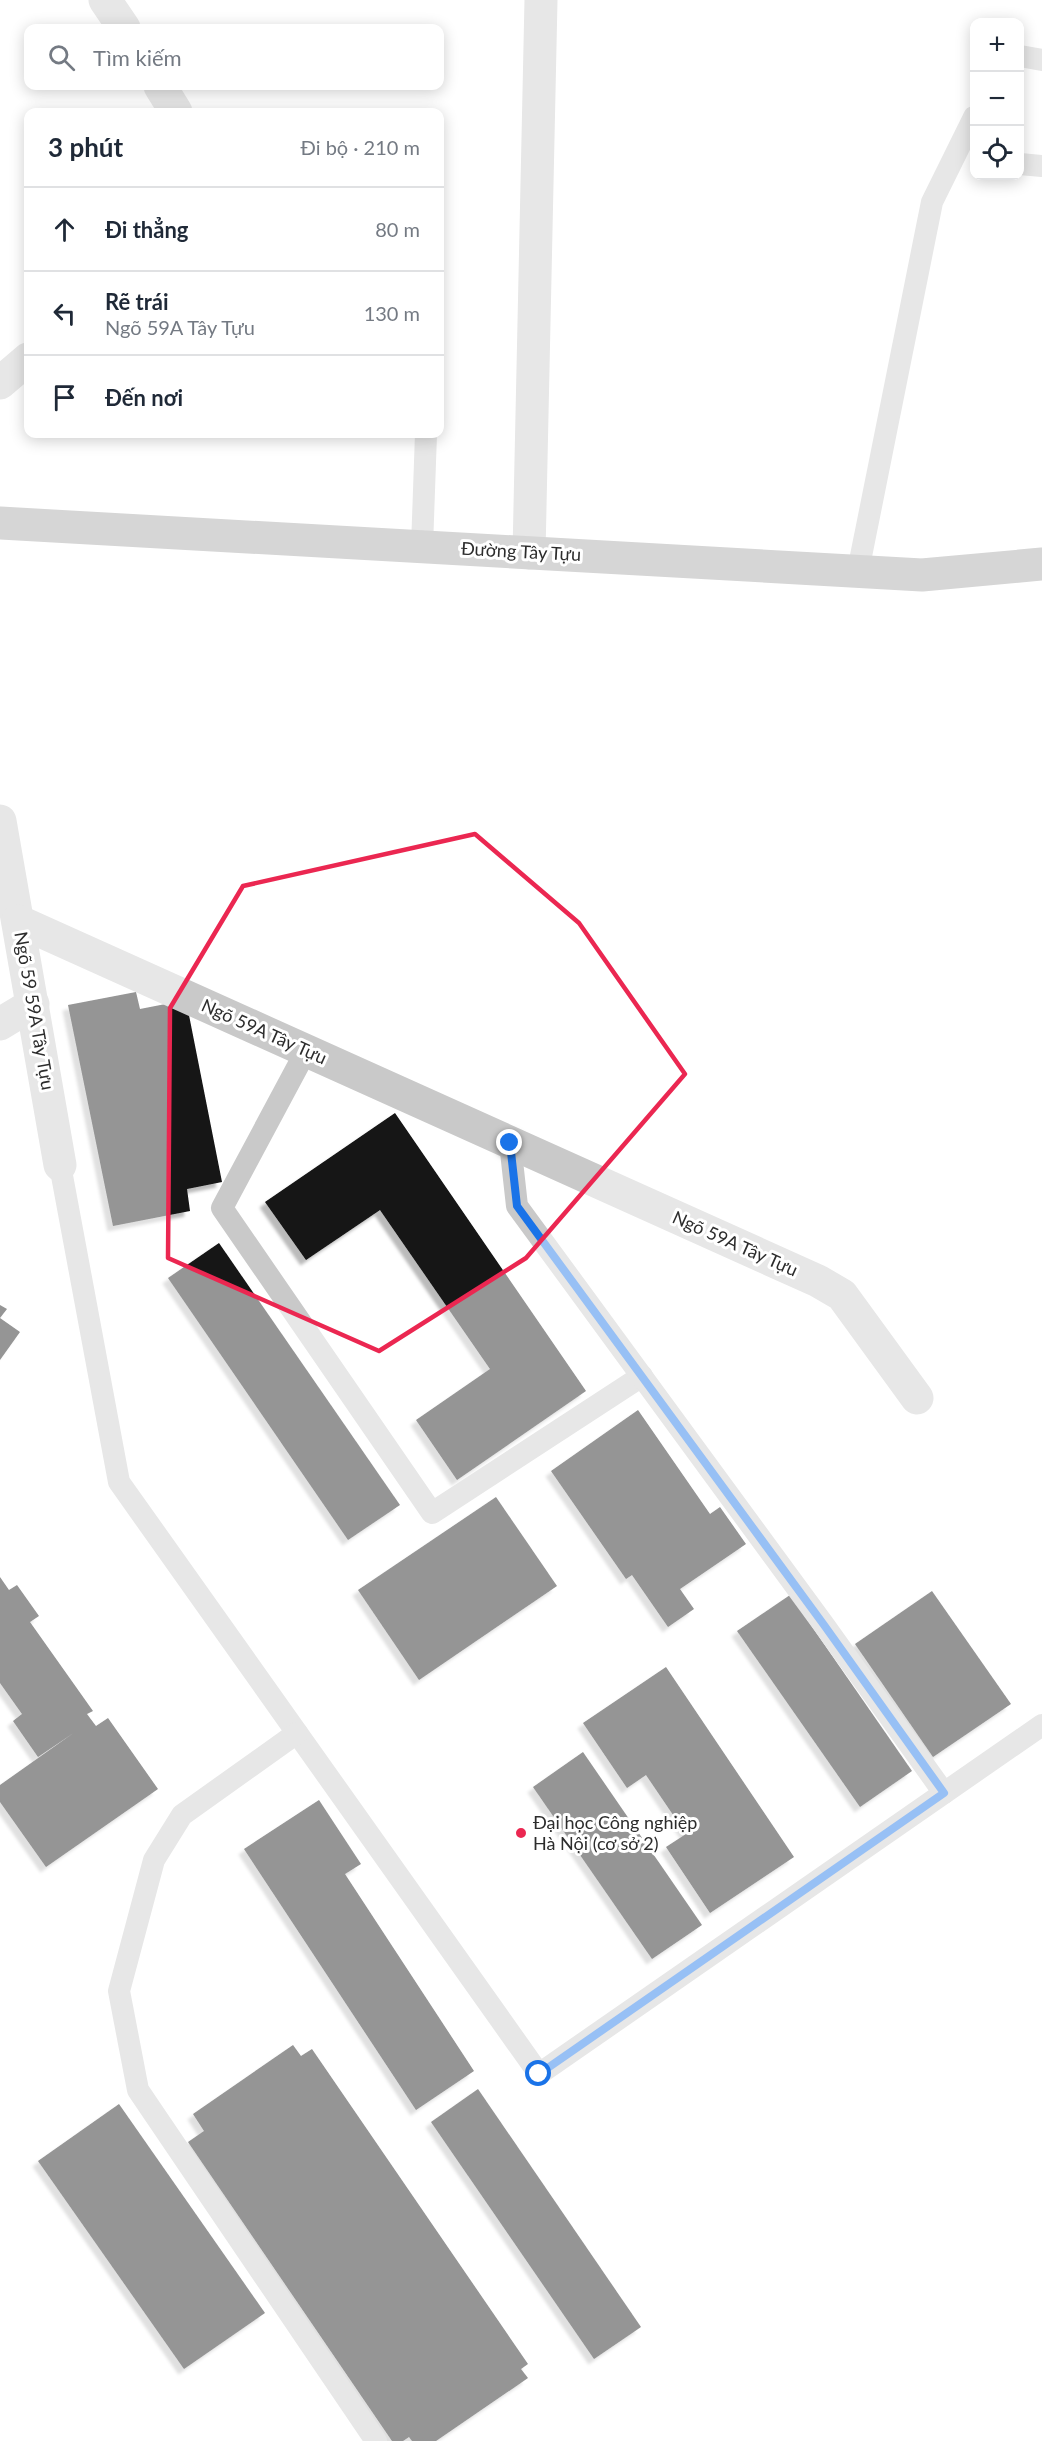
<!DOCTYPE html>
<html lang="vi">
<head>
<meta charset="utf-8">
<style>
  body { margin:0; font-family:Lato,sans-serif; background:#f2f2f3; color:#1f2937 }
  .controls { position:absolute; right:18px; top:18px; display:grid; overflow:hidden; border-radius:12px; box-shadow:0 3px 15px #0003 }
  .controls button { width:54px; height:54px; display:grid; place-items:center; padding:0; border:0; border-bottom:2px solid #e0e1e3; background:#fff; color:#1f2937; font:30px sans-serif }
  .stop { position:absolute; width:18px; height:18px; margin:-14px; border:4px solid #1a73e8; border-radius:50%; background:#fff }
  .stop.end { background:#1a73e8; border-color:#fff; box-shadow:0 2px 6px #0008 }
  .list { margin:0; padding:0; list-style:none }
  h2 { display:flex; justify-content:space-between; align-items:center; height:78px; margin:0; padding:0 24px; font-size:26px }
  h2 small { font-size:20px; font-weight:400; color:#747a83 }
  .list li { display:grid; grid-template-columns:39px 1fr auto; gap:18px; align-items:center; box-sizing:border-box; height:84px; padding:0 24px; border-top:2px solid #e0e1e3 }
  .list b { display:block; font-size:22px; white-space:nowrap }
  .list p { margin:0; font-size:20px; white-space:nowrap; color:#747a83 }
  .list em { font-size:20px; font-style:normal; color:#747a83 }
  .icon { flex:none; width:33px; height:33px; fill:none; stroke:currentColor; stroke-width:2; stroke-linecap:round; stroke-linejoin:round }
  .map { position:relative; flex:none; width:1042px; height:2441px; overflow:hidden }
  .search { position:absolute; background:#fff; box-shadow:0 3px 15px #0003; left:24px; top:24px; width:420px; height:66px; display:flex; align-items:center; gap:15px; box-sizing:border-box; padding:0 21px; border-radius:12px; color:#747a83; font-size:22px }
  .panel { position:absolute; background:#fff; box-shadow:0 3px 15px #0003; left:24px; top:108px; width:420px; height:330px; border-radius:12px }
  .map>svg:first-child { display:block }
</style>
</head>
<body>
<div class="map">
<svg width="1042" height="2441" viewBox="0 0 1042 2441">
  <defs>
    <filter id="shadow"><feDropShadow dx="-5.5" dy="5.5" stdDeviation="1.5" flood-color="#0004"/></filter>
  </defs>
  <rect width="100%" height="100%" fill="#fff"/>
  <!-- building -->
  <g fill="#131313" filter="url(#shadow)">
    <path d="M 136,992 L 140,1009 L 186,1000 L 222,1182 L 187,1189 L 190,1211 L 113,1226 L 68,1005 Z"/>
    <path d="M 395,1113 L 586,1391 L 457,1480 L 416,1420 L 490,1369 L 380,1210 L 306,1260 L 265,1202 Z"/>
    <path d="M 219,1243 L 400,1505 L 348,1540 L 168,1278 Z"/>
    <path d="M 0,1305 L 7,1309 L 0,1318 L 20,1332 L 0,1360 Z"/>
    <path d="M 638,1410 L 710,1514 L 720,1507 L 746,1544 L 680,1589 L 694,1609 L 668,1627 L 632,1575 L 626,1579 L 551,1471 Z"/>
    <path d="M 496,1497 L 557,1586 L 419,1680 L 358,1590 Z"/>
    <path d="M 0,1577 L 9,1590 L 17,1585 L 39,1616 L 30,1622 L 93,1711 L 87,1714 L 96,1726 L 108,1718 L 158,1789 L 46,1867 L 0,1802 L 0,1785 L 75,1732 L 38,1757 L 13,1721 L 22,1714 L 0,1683 Z"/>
    <path d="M 932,1591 L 1011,1704 L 933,1757 L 855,1644 Z"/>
    <path d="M 790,1595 L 912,1771 L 860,1807 L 737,1631 Z"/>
    <path d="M 666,1667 L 794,1857 L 710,1913 L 666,1847 L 686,1834 L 646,1775 L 627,1788 L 583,1723 Z"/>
    <path d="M 583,1752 L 702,1925 L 652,1959 L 533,1787 Z"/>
    <path d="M 319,1800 L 361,1864 L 345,1874 L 474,2071 L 416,2110 L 244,1849 Z"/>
    <path d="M 293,2045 L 301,2056 L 312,2049 L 528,2364 L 521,2369 L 528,2378 L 436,2441 L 412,2441 L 409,2437 L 403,2441 L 392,2441 L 188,2142 L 204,2131 L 193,2114 Z"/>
    <path d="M 478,2089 L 641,2327 L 594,2359 L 431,2122 Z"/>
    <path d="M 119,2104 L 265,2313 L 184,2369 L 38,2161 Z"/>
  </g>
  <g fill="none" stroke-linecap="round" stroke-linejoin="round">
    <!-- lane -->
    <g stroke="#c9c9c9" stroke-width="22">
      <path d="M 1020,56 L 1042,60"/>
      <path d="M 1020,164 L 1042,166"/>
      <path d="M 422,547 L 426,434"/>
      <path d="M 858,571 L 932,202 L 974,117"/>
      <path d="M 306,1051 L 222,1208 L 432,1513 L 642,1376"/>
      <path d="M 510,1143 L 517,1206 L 824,1625 L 944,1793"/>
      <path d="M 60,1165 L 119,1482 L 539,2074 L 1042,1725"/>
      <path d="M 297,1733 L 182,1815 L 154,1860 L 119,1991 L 138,2090 L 376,2441"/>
    </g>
    <!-- street -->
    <g stroke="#c9c9c9" stroke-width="33">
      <path d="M 105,0 L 124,28"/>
      <path d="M 160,86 L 176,112"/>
      <path d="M 0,383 L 28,359"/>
      <path d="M 529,553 L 541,0"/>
      <path d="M 0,821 L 60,1165"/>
      <path d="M 18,921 L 818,1281 L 842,1295 L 917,1398"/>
      <path d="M 0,1024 L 33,1004"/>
    </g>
    <!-- primary -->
    <path stroke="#a4a4a4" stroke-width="33" d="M 0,523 L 922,575 L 1042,564"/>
  </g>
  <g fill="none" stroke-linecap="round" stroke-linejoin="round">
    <!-- route -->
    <path stroke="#1a73e8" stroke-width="8" d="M 510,1143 L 517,1206 L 824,1625 L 944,1793 L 539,2074"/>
  </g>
  <!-- marked area -->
  <path d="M0 0H1042V2441H0ZM 475,834 L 579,923 L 685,1074 L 526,1258 L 379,1351 L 168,1258 L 170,1008 L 243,886 Z" fill="#fff" fill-opacity=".55" fill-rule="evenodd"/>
  <path fill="none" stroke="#eb2751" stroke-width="4.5" stroke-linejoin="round" d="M 475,834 L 579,923 L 685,1074 L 526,1258 L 379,1351 L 168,1258 L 170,1008 L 243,886 Z"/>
  <!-- markers -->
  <circle fill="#eb2751" stroke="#fff" stroke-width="2" cx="521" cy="1833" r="6"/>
  <g text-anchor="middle" stroke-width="6" stroke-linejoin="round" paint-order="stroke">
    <!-- street labels -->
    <g font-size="18" fill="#2c2c2c" stroke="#fff">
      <text transform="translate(521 552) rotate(3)" y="6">Đường Tây Tựu</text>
      <text transform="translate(34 1011) rotate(80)" y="6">Ngõ 59 59A Tây Tựu</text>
      <text transform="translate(264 1032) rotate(24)" y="6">Ngõ 59A Tây Tựu</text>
      <text transform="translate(735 1244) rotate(24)" y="6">Ngõ 59A Tây Tựu</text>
    </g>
    <!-- poi labels -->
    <g font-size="18" fill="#2c2c2c" stroke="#fff" text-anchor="start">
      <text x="533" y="1829">Đại học Công nghiệp<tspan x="533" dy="21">Hà Nội (cơ sở 2)</tspan></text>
    </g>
  </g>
</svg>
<div class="controls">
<button>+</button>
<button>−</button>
<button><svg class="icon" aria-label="locate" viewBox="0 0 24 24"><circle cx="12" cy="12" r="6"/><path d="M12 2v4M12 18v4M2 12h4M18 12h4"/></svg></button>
</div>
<div class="stop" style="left:539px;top:2074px"></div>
<div class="stop end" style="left:510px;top:1143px"></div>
<div class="search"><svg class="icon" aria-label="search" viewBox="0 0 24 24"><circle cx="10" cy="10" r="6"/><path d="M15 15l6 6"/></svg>Tìm kiếm</div>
<section class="panel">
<h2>3 phút<small>Đi bộ · 210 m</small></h2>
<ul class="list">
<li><svg class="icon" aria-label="ahead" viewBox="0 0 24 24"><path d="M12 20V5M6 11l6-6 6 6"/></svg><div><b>Đi thẳng</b></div><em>80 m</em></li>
<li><svg class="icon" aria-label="left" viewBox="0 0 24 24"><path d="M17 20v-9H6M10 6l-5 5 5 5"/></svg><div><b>Rẽ trái</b><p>Ngõ 59A Tây Tựu</p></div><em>130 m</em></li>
<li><svg class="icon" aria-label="arrive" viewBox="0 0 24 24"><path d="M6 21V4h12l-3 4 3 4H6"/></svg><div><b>Đến nơi</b></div></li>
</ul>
</section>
</div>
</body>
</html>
